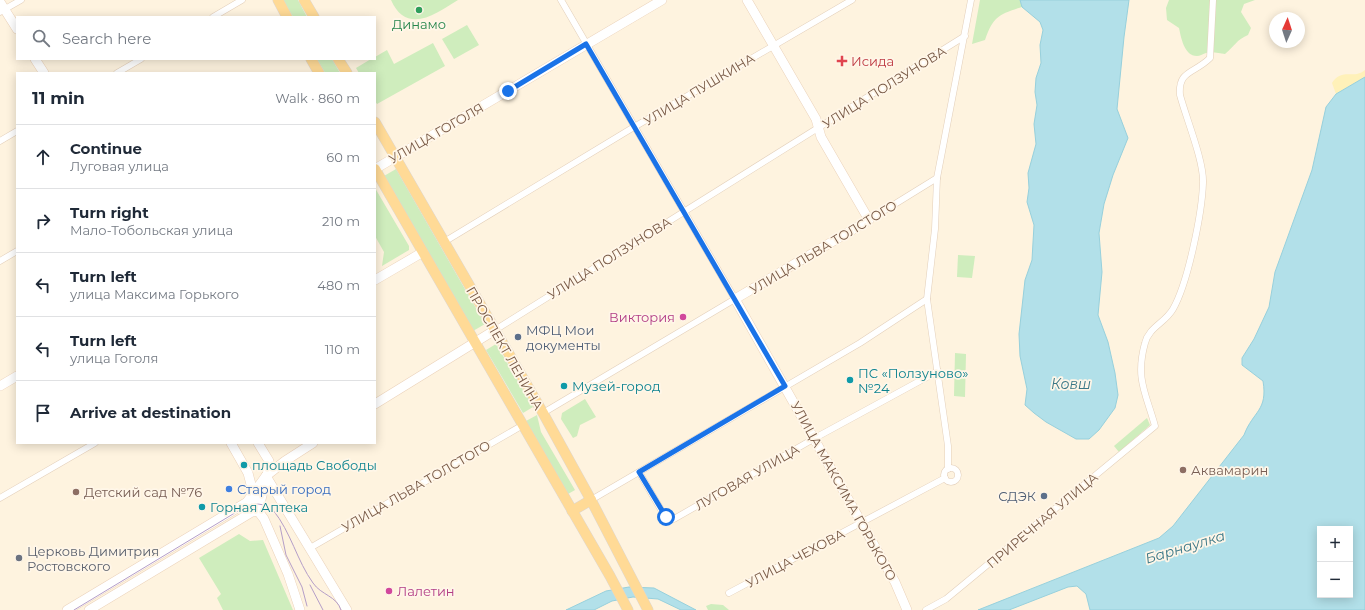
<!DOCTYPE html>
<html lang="en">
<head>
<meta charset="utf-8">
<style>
  body { margin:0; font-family:Montserrat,sans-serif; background:#f6f6f7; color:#1f2937 }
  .controls { position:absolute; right:12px; bottom:12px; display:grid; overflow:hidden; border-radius:0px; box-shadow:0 2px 10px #0003 }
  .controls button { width:36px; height:36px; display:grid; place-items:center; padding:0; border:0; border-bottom:1px solid #e0e1e3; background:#fff; color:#1f2937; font:20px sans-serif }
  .compass { position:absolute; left:1269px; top:12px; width:36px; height:36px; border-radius:50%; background:#fff; box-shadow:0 2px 10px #0003; rotate:3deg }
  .stop { position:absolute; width:12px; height:12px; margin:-9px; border:3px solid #1a73e8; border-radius:50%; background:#fff }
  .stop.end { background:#1a73e8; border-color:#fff; box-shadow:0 1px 4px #0008 }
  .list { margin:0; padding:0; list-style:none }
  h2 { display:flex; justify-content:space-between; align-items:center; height:52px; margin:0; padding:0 16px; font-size:17px }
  h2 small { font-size:13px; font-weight:400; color:#747a83 }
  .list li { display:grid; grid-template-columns:26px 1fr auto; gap:12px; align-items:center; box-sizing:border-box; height:64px; padding:0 16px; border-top:1px solid #e0e1e3 }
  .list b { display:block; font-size:15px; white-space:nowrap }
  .list p { margin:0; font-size:13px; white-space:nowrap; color:#747a83 }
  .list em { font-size:13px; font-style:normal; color:#747a83 }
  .icon { flex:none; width:22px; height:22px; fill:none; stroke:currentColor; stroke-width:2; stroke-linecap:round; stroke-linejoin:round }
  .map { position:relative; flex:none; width:1365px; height:610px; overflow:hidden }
  .search { position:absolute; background:#fff; box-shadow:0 2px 10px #0003; left:16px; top:16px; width:360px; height:44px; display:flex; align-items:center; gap:10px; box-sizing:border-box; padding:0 14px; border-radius:0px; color:#747a83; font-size:15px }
  .panel { position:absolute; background:#fff; box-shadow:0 2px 10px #0003; left:16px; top:72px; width:360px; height:372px; border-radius:0px }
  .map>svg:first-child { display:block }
</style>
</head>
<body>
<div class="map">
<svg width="1365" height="610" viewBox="0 0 1365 610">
  <rect width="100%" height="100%" fill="#fef3df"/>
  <!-- green -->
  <g fill="#cfedbd">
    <path d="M 283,0 L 298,0 L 307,17 L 293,17 Z"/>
    <path d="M 391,0 L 458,0 C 437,13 407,36 391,0 Z"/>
    <path d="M 980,0 L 1020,0 L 1022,7 C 999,14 993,17 985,40 L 972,44 Z"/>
    <path d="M 1169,0 L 1255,0 L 1244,4 L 1241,12 L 1251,28 L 1248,35 C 1236,40 1235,46 1225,54 C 1219,53 1212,52 1206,53 C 1202,54 1200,56 1197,56 C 1184,56 1181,37 1179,28 L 1167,20 L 1166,8 Z"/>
    <path d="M 467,25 L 479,45 L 454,59 L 442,39 Z"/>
    <path d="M 433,43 L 445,66 L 377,104 L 375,101 L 375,73 L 359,73 L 356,68 L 371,59 L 375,59 L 375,57 L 387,50 L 394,64 Z"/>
    <path d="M 317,59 L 332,59 L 340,73 L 325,73 Z"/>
    <path d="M 396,169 L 485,324 L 473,331 L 384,176 Z"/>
    <path d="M 375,188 L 409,246 L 409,250 L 382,266 L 384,252 L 375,236 Z"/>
    <path d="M 958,255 L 975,256 L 972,278 L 957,277 Z"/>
    <path d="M 496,344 L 533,407 L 523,413 L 486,350 Z"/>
    <path d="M 955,353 L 966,354 L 965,397 L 954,396 Z"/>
    <path d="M 585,399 L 596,417 L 580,425 L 577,436 L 573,438 L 561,419 L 562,413 Z"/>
    <path d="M 537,415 L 541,432 L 575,490 L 568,494 L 526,421 Z"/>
    <path d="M 1147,418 L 1150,425 L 1119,452 L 1114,446 Z"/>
    <path d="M 239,534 L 250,541 L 263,540 L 293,610 L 223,610 L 217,598 L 221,594 L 199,558 Z"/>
    <path d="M 711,604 L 723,605 L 729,610 L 708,610 L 706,606 Z"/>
  </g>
  <!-- sand -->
  <path fill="#fff1b9" d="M 1365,70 L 1365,77 L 1336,94 L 1332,83 C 1342,67 1354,80 1365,70 Z"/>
  <!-- water -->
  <g fill="#b2e0e9" stroke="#97d0dc" fill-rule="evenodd">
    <path d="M 1020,0 L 1129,0 L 1124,37 L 1117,109 L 1128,138 L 1113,175 L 1104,204 L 1099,233 L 1102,272 L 1098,315 L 1108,342 L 1115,373 L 1118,395 L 1115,408 L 1099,430 L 1089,439 L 1076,439 L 1046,422 L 1034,413 L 1025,405 L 1027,389 L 1020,356 L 1019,334 L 1025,280 L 1032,260 L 1034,225 L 1027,202 L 1029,188 L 1028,173 L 1036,144 L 1034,124 L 1037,105 L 1035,92 L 1036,78 L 1041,63 L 1040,45 L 1043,30 L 1040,22 L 1022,7 Z"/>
    <path d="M 1365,77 L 1365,610 L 1090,610 L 1086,594 L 1077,586 L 1068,587 L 1009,610 L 978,610 L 1159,538 L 1173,526 L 1244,435 C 1253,411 1268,411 1263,381 L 1242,365 L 1242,358 L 1254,339 L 1269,307 L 1275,272 L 1312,170 L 1326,107 L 1336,94 ZM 1320,529 L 1350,529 L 1350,595 L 1320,595 Z"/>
    <path d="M 629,587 L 654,588 L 696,610 L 681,610 L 658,599 L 633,597 L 612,601 L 594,610 L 566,610 L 606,591 Z"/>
  </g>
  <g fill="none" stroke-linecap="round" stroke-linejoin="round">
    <defs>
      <g id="street">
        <path d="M 0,12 L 21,0"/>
        <path d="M 213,17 L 242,0"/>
        <path d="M 117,73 L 141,59"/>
        <path d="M 0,141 L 17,131"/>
        <path d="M 869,220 L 937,178"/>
        <path d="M 444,242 L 629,130 L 852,0"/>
        <path d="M 0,261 L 17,251"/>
        <path d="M 495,330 L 965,36"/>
        <path d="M 543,413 L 735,299 L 561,0"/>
        <circle cx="951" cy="475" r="7"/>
        <path d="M 948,469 L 948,446 L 927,299 L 935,229 L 937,178 L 971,0"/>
        <path d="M 639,472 L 663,513 L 666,517 L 674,519 L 815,438 L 938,371"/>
        <path d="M 0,498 L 95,443"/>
        <path d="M 591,500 L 860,343 L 927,299"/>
        <path d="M 310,548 L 523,425"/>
        <path d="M 729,593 L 945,478"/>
        <path d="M 926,610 L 946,599 L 963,585 L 1155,426 C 1146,393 1135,379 1145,343 C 1149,327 1165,323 1173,309 C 1188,283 1202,213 1203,183 C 1204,161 1186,118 1180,95 C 1178,70 1194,74 1210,58 L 1213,0"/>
      </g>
      <g id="secondary">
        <path d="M 747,0 L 816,119 L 821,137 L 869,220 L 735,299 L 895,582 L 907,610"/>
        <path d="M 0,2 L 17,29"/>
        <path d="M 35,59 L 44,73"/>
        <path d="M 375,169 L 662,0"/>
        <path d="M 375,280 L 423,252"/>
        <path d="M 0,386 L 17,376"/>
        <path d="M 375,404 L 495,330"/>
        <path d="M 231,443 L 248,473 L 258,511 L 264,519 L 288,574 L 300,610"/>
        <path d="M 258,443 L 269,461 L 269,466 L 259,508"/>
        <path d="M 266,476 L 347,610"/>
        <path d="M 67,610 L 247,502 L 266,476 L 285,461 L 313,443"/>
        <path d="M 89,610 L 252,512 L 258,511"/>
      </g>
      <g id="primary">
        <path d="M 278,0 L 287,17"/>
        <path d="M 304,0 L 314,17"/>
        <path d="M 311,59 L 319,73"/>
        <path d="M 338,59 L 347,73"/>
        <path d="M 375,122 L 543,413 L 591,500 L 648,610"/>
        <path d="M 375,169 L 610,576 L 628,610"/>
        <path d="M 572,511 L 591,500"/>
      </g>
    </defs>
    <!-- street casing -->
    <use href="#street" stroke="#e3cfba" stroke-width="7"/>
    <!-- secondary casing -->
    <use href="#secondary" stroke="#ebd2ba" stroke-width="10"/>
    <!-- primary casing -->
    <use href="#primary" stroke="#ded7d2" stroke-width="11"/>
    <!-- street -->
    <use href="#street" stroke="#fff" stroke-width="6"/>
    <!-- secondary -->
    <use href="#secondary" stroke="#fff" stroke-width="9"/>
    <!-- primary -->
    <use href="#primary" stroke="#ffda96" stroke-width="10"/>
    <!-- tram -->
    <g stroke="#b59ec8" stroke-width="1">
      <path d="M 280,526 L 286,555 L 302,587 L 307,606"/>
      <path d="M 310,585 L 323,610"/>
      <path d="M 74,610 L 243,508 C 255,502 263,503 273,510 C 291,532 297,561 313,583 C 321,595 337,596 341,610"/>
    </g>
  </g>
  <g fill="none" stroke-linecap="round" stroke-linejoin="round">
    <!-- route -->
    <path stroke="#1a73e8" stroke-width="5" d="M 508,91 L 586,44 L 785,386 L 639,472 L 666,517"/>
  </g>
  <!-- markers -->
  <circle fill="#2e9e5b" stroke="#fff6e8" stroke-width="1.5" cx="419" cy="10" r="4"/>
  <path fill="#e0444e" stroke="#fff6e8" stroke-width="1.5" d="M840 55h4v4h4v4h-4v4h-4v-4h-4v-4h4z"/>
  <g fill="#d1479c" stroke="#fff6e8" stroke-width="1.5">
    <circle cx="683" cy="317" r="4"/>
    <circle cx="389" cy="591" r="4"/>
  </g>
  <g fill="#5c6f8a" stroke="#fff6e8" stroke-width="1.5">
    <circle cx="518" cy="337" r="4"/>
    <circle cx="1044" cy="496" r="4"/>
  </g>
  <g fill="#0f9aa8" stroke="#fff6e8" stroke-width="1.5">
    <circle cx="850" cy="380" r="4"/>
    <circle cx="564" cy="386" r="4"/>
    <circle cx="244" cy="465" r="4"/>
    <circle cx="202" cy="507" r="4"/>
  </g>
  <g fill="#8d6e63" stroke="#fff6e8" stroke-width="1.5">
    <circle cx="1183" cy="470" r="4"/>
    <circle cx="76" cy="492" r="4"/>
  </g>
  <circle fill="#3f7fe0" stroke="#fff6e8" stroke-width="1.5" cx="229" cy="489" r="4"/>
  <circle fill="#6b7280" stroke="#fff6e8" stroke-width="1.5" cx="19" cy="558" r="4"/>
  <g text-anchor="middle" stroke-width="3.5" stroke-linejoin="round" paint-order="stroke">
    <!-- leisure labels -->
    <g font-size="13" fill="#27864d" stroke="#fff6e8">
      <text x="419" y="29">Динамо</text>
    </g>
    <!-- health labels -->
    <g font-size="13" fill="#be3a42" stroke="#fff6e8" text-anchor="start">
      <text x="851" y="66">Исида</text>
    </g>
    <!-- street labels -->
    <g font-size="13" fill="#775845" stroke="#fff6e8">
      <text transform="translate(884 87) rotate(-32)" y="5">УЛИЦА ПОЛЗУНОВА</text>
      <text transform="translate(699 89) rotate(-31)" y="5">УЛИЦА ПУШКИНА</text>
      <text transform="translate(436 133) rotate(-30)" y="5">УЛИЦА ГОГОЛЯ</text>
      <text transform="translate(823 247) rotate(-31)" y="5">УЛИЦА ЛЬВА ТОЛСТОГО</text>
      <text transform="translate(609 258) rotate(-32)" y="5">УЛИЦА ПОЛЗУНОВА</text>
      <text transform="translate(505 348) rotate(60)" y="5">ПРОСПЕКТ ЛЕНИНА</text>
      <text transform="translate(747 477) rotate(-30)" y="5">ЛУГОВАЯ УЛИЦА</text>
      <text transform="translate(416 486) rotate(-30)" y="5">УЛИЦА ЛЬВА ТОЛСТОГО</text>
      <text transform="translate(844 491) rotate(61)" y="5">УЛИЦА МАКСИМА ГОРЬКОГО</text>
      <text transform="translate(1042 520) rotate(-40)" y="5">ПРИРЕЧНАЯ УЛИЦА</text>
      <text transform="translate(795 558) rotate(-28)" y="5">УЛИЦА ЧЕХОВА</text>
    </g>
    <!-- hotel labels -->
    <g font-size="13" fill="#b23c85" stroke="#fff6e8" text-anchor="end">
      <text x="675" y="322">Виктория</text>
      <text x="397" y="596" text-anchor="start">Лалетин</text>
    </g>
    <!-- service labels -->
    <g font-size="13" fill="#4e5e75" stroke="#fff6e8" text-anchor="start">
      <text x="526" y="335">МФЦ Мои<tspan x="526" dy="15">документы</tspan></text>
      <text x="1036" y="501" text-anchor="end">СДЭК</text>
    </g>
    <!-- culture labels -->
    <g font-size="13" fill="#0d838f" stroke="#fff6e8" text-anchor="start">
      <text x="858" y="378">ПС «Ползуново»<tspan x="858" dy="15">№24</tspan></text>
      <text x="572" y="391">Музей-город</text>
      <text x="252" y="470">площадь Свободы</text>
      <text x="210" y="512">Горная Аптека</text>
    </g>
    <!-- education labels -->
    <g font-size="13" fill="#785e54" stroke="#fff6e8" text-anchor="start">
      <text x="1191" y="475">Аквамарин</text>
      <text x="84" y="497">Детский сад №76</text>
    </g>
    <!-- shop labels -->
    <g font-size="13" fill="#366cbe" stroke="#fff6e8" text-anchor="start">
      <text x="237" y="494">Старый город</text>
    </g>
    <!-- worship labels -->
    <g font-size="13" fill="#5b616d" stroke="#fff6e8" text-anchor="start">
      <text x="27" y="556">Церковь Димитрия<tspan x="27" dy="15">Ростовского</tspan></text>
    </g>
    <!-- water labels -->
    <g font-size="14" font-style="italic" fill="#3a7786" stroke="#fff6e8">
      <text x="1071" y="389">Ковш</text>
      <text transform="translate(1185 547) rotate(-17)" y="5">Барнаулка</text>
    </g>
  </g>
</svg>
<div class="controls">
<button>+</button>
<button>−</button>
</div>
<svg class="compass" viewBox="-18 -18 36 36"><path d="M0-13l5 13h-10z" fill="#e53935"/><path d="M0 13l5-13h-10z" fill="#747a83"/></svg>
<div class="stop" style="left:666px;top:517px"></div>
<div class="stop end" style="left:508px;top:91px"></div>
<div class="search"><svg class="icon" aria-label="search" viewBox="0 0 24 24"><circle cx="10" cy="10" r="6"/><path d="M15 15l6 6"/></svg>Search here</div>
<section class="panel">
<h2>11 min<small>Walk · 860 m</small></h2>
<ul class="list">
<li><svg class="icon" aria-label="ahead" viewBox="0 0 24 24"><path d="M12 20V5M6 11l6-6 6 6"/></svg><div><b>Continue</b><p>Луговая улица</p></div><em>60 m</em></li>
<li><svg class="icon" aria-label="right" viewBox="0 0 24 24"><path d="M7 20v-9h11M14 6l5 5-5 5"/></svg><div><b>Turn right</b><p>Мало-Тобольская улица</p></div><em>210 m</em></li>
<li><svg class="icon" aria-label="left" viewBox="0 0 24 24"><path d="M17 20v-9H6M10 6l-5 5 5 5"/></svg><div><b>Turn left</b><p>улица Максима Горького</p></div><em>480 m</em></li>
<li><svg class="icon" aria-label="left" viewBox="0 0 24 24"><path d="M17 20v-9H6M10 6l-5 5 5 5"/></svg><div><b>Turn left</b><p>улица Гоголя</p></div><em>110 m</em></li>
<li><svg class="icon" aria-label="arrive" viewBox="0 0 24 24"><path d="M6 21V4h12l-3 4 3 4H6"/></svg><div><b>Arrive at destination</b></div></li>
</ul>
</section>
</div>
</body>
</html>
